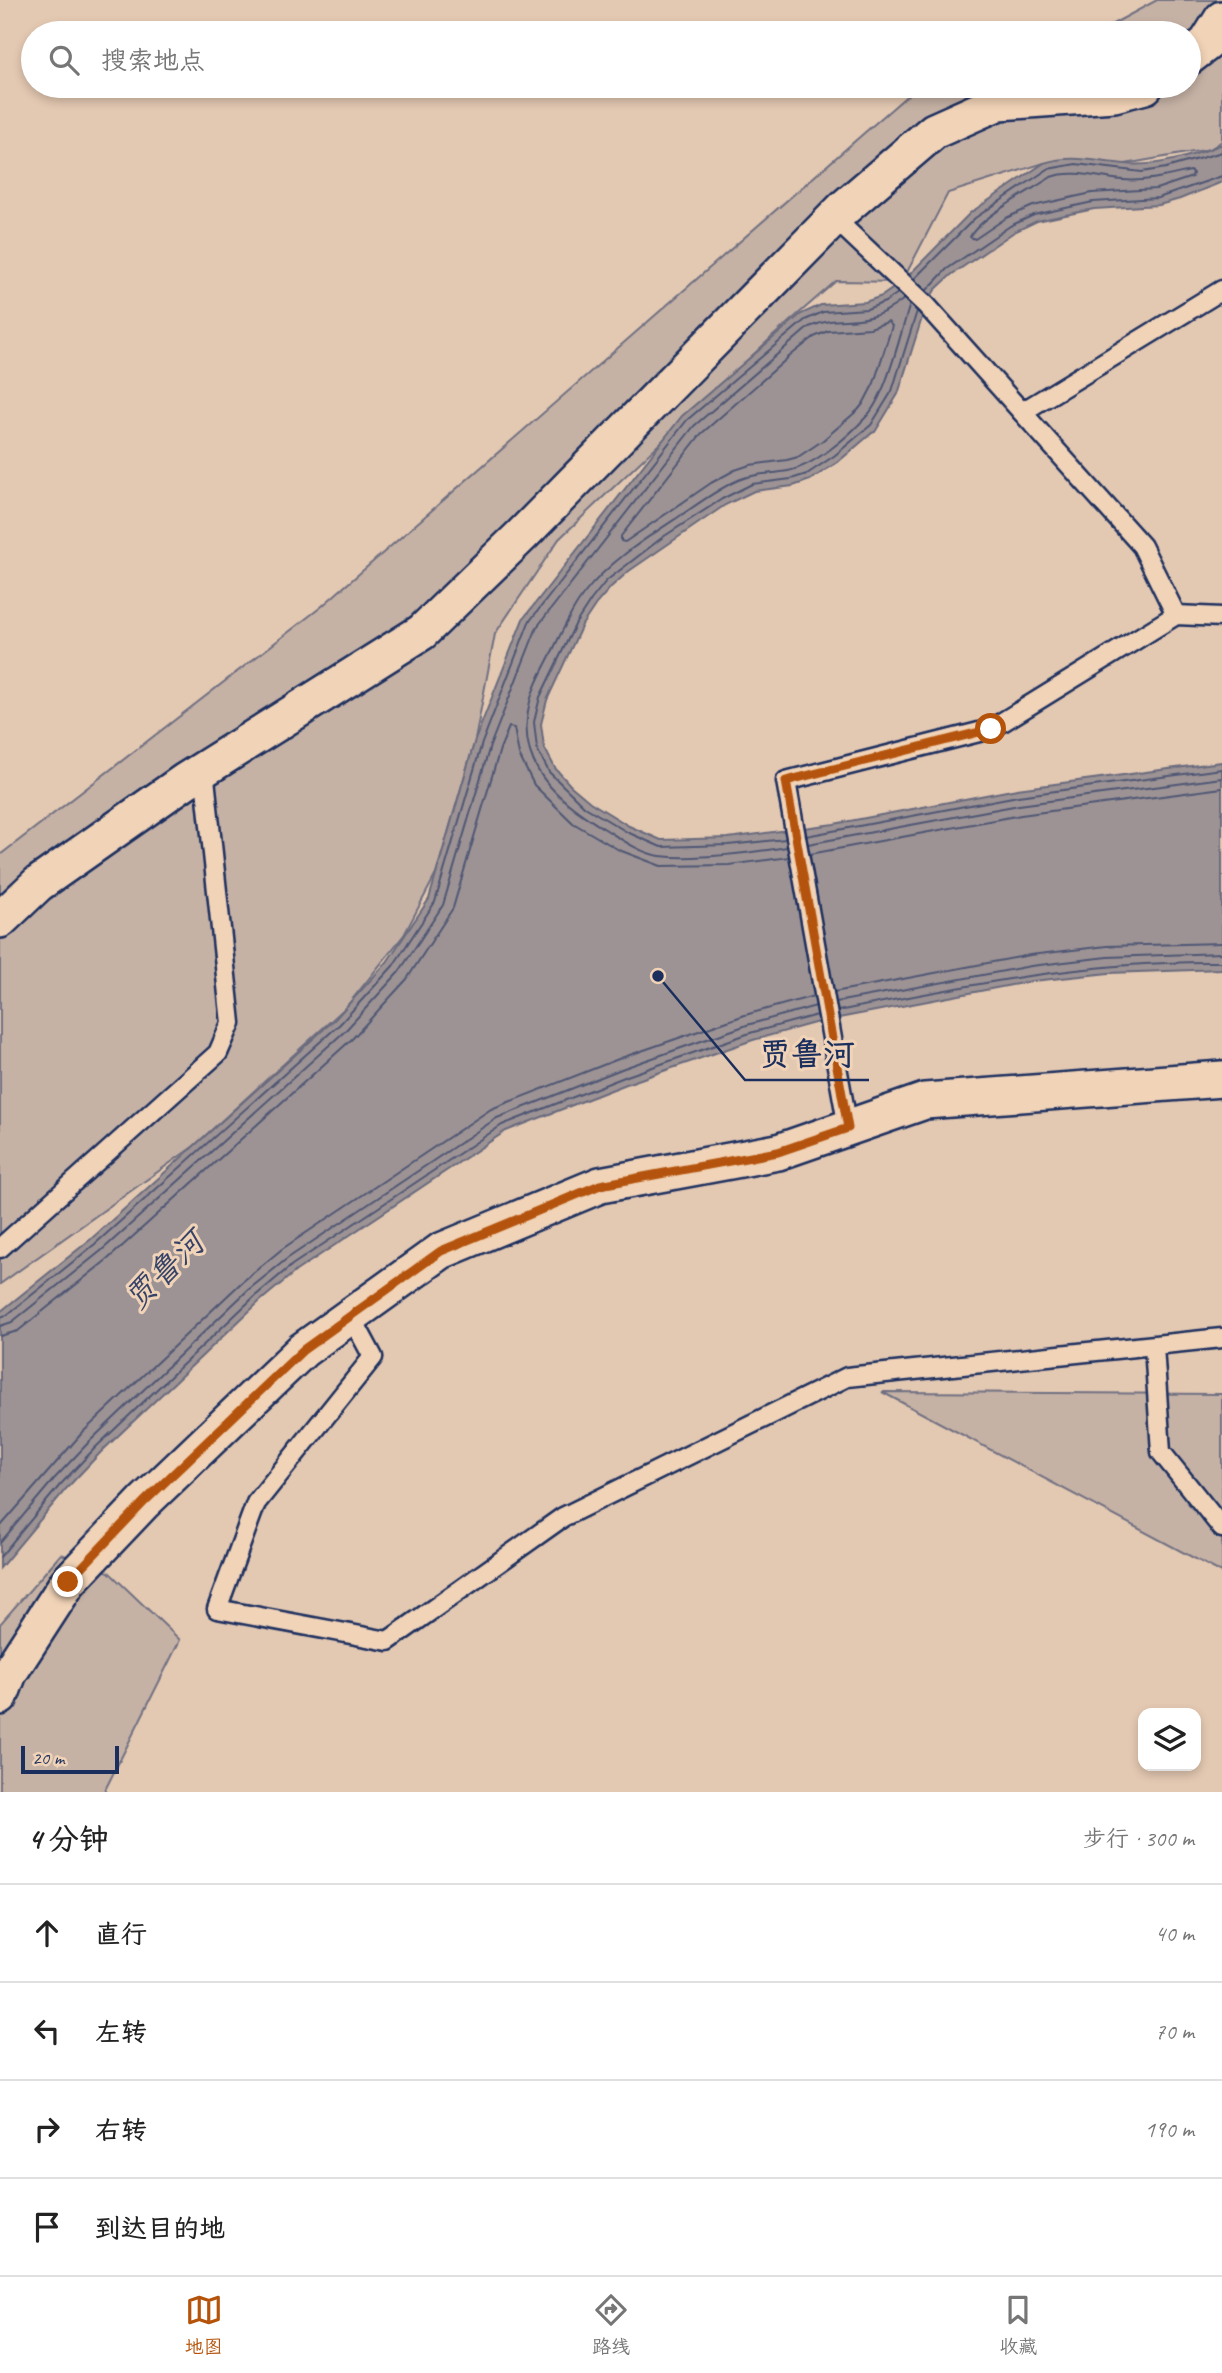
<!DOCTYPE html>
<html lang="zh">
<head>
<meta charset="utf-8">
<style>
  body { margin:0; font-family:Caveat,"LXGW WenKai TC",sans-serif; background:#f2f2f2; color:#222 }
  .controls { position:absolute; right:21px; bottom:21px; display:grid; overflow:hidden; border-radius:14px; box-shadow:0 4px 10px #0003 }
  .controls button { width:63px; height:63px; display:grid; place-items:center; padding:0; border:0; border-bottom:2px solid #e0e0e0; background:#fff; color:#222; font:35px sans-serif }
  .scale { position:absolute; left:21px; bottom:18px; width:98px; box-sizing:border-box; padding-left:7px; border:4px solid #1b2f5e; border-top:0; font-size:19px; line-height:24px; white-space:nowrap; color:#1b2f5e; -webkit-text-stroke:5px #f1d3b7; paint-order:stroke }
  .stop { position:absolute; width:21px; height:21px; margin:-16px; border:5px solid #b45309; border-radius:50%; background:#fff }
  .stop.end { background:#b45309; border-color:#fff; box-shadow:0 2px 7px #0008 }
  .list { margin:0; padding:0; list-style:none }
  h2 { display:flex; justify-content:space-between; align-items:center; height:91px; margin:0; padding:0 28px; font-size:30px }
  h2 small { font-size:23px; font-weight:400; color:#767676 }
  .list li { display:grid; grid-template-columns:46px 1fr auto; gap:21px; align-items:center; box-sizing:border-box; height:98px; padding:0 28px; border-top:2px solid #e0e0e0 }
  .list b { display:block; font-size:26px; white-space:nowrap }
  .list em { font-size:23px; font-style:normal; color:#767676 }
  .icon { flex:none; width:38px; height:38px; fill:none; stroke:currentColor; stroke-width:2; stroke-linecap:round; stroke-linejoin:round }
  .map { position:relative; flex:none; width:1222px; height:1792px; overflow:hidden }
  .search { position:absolute; background:#fff; box-shadow:0 4px 10px #0003; left:21px; right:21px; top:21px; height:77px; display:flex; align-items:center; gap:18px; box-sizing:border-box; padding:0 24px; border-radius:38px; color:#767676; font-size:26px }
  .sheet { height:483px; background:#fff }
  nav { display:flex; justify-content:space-around; align-items:center; box-sizing:border-box; height:98px; border-top:2px solid #e0e0e0; background:#fff; font-size:19px; color:#767676 }
  nav a { display:grid; justify-items:center; gap:4px }
  nav .on { color:#b45309 }
  .map>svg:first-child { display:block }
</style>
</head>
<body>
<div class="map">
<svg width="1222" height="1792" viewBox="0 0 1222 1792">
  <rect width="100%" height="100%" fill="#e4c9b2"/>
  <filter id="ink" filterUnits="userSpaceOnUse"><feTurbulence type="fractalNoise" baseFrequency=".0143" numOctaves="2"/><feDisplacementMap in="SourceGraphic" scale="14" xChannelSelector="R" yChannelSelector="G"/><feConvolveMatrix kernelMatrix="1 2 1 2 8 2 1 2 1" color-interpolation-filters="sRGB"/></filter>
  <g filter="url(#ink)">
    <!-- green -->
    <g fill="#c6b2a5" stroke="#707082" stroke-width="2">
      <path d="M 1157,0 L 1222,0 L 1222,141 L 1210,149 L 1125,164 L 1044,163 L 948,193 L 902,282 L 836,281 L 773,336 L 559,539 L 495,634 L 475,740 L 436,874 L 404,935 L 347,1006 L 194,1146 L 0,1284 L 0,855 L 321,607 L 918,86 L 1189,86 L 1189,33 L 1096,33 Z"/>
      <path d="M 882,1392 L 1222,1394 L 1222,1573 Z"/>
      <path d="M 61,1554 L 109,1572 L 180,1640 L 104,1792 L 0,1792 L 0,1624 Z"/>
    </g>
    <!-- water -->
    <path fill="#9d9394" stroke="#696b7e" stroke-width="2" d="M 1222,144 L 1222,182 L 1180,199 L 1159,205 L 1094,209 L 1037,221 L 1014,232 L 951,275 L 935,290 L 926,305 L 898,394 L 875,432 L 872,433 L 838,462 L 810,480 L 793,486 L 754,491 L 725,505 L 629,571 L 611,587 L 596,604 L 582,625 L 547,700 L 541,724 L 544,747 L 555,768 L 571,786 L 590,802 L 629,826 L 661,840 L 728,838 L 834,824 L 1017,789 L 1222,762 L 1222,969 L 1109,973 L 1033,981 L 818,1022 L 753,1040 L 629,1083 L 506,1131 L 296,1271 L 259,1302 L 101,1452 L 65,1490 L 0,1568 L 0,1312 L 91,1239 L 335,1019 L 387,962 L 429,899 L 475,740 L 523,619 L 682,416 L 801,314 L 821,305 L 865,302 L 882,296 L 902,282 L 970,213 L 1044,163 C 1073,154 1097,162 1126,164 C 1156,167 1194,156 1222,144 Z"/>
    <g fill="none" stroke-linecap="round" stroke-linejoin="round">
      <!-- shore -->
      <g stroke="#4f5774" stroke-width="2">
        <path d="M 1190,171 L 1193,173 L 1192,177 L 1156,189 L 1092,193 L 1033,206 L 1006,218 L 975,239 L 970,237 C 979,218 1032,190 1051,177 C 1075,169 1098,178 1123,180 C 1146,182 1168,176 1190,171 Z"/>
        <path d="M 914,279 L 975,218 L 1048,169 L 1076,164 L 1142,172 L 1166,168 L 1222,152"/>
        <path d="M 926,291 L 947,269 L 1010,226 L 1034,215 L 1093,202 L 1158,198 L 1222,176"/>
        <path d="M 888,322 L 892,326 L 874,383 L 863,404 L 858,410 L 822,441 L 798,457 L 787,460 L 750,465 L 735,470 L 711,483 L 625,542 L 621,541 L 621,536 L 701,434 L 790,356 L 814,337 L 828,331 L 870,328 Z"/>
        <path d="M 806,836 L 1018,796 L 1222,769"/>
        <path d="M 786,839 L 728,845 L 661,847 L 627,832 L 585,807 L 549,772 L 537,749 L 534,722 L 540,697 L 576,623 L 591,600 L 606,581 L 663,537 L 722,499 L 752,484 L 791,479 L 807,474 L 834,456 L 871,425 L 892,391 L 917,311"/>
        <path d="M 808,844 L 1019,805 L 1222,778"/>
        <path d="M 787,847 C 750,853 697,860 660,856 C 643,854 622,840 608,831 C 556,800 512,764 531,698 C 535,683 544,668 551,654 C 561,634 570,612 584,594 C 609,561 648,537 683,514 C 701,502 720,487 741,479 C 756,473 773,474 788,471 C 814,466 849,436 866,417 C 887,395 900,334 910,304"/>
        <path d="M 810,854 L 1021,815 L 1222,788"/>
        <path d="M 834,992 L 1030,955 L 1107,946 L 1222,943"/>
        <path d="M 836,1002 L 1031,966 L 1107,957 L 1222,953"/>
        <path d="M 838,1011 C 965,985 1092,960 1222,962"/>
        <path d="M 0,1317 L 7,1315 L 95,1244 L 340,1024 L 393,966 L 435,902 L 482,743 L 529,622 L 687,420 L 805,320 L 823,312 L 867,309 L 885,302 L 898,293"/>
        <path d="M 0,1326 L 12,1322 L 101,1251 L 345,1031 L 399,972 L 443,905 L 490,746 L 537,627 L 694,426 L 809,327 C 835,316 847,323 870,317 C 883,314 894,307 904,299"/>
        <path d="M 0,1336 L 18,1331 L 108,1259 L 352,1039 L 407,979 L 453,908 L 500,749 L 509,727 L 514,728 L 519,755 L 534,785 L 573,823 L 619,850 L 661,866 L 729,865 L 789,857"/>
        <path d="M 0,1527 L 82,1433 L 242,1282 L 282,1249 L 491,1109 L 621,1058 L 745,1015 L 814,996"/>
        <path d="M 0,1543 L 54,1479 L 90,1441 L 248,1290 L 288,1258 L 497,1118 L 624,1068 L 747,1025 L 816,1006"/>
        <path d="M 0,1557 L 60,1485 L 96,1447 L 254,1297 L 292,1265 L 502,1125 L 627,1076 L 750,1033 L 817,1015"/>
      </g>
      <defs>
        <g id="service">
          <path d="M 834,218 L 926,305 L 1142,546 L 1176,615"/>
          <path d="M 1022,412 L 1222,290"/>
          <path d="M 848,1128 L 786,781 L 991,729 L 1176,615 L 1222,617"/>
          <path d="M 0,1248 L 218,1053 L 231,1023 L 204,769"/>
          <path d="M 351,1316 L 373,1357 L 256,1503 L 217,1609 L 388,1641 L 563,1517 L 847,1377 L 1222,1338"/>
          <path d="M 1154,1346 L 1161,1452 L 1222,1528"/>
        </g>
        <g id="minor">
          <path d="M 1189,57 L 1207,43 L 1222,19"/>
          <path d="M 0,920 L 38,884 L 185,781 L 422,632 L 522,535 L 844,208 L 934,131 L 999,102 L 1114,94 L 1145,86"/>
          <path d="M 0,1697 L 9,1673 L 68,1582 L 144,1502 L 303,1350 L 441,1251 L 600,1185 L 778,1152 L 925,1101 L 1222,1079"/>
        </g>
      </defs>
      <!-- service casing -->
      <use href="#service" stroke="#1b2f5e" stroke-width="23"/>
      <!-- minor casing -->
      <use href="#minor" stroke="#1b2f5e" stroke-width="40"/>
      <!-- service -->
      <use href="#service" stroke="#f1d3b7" stroke-width="18"/>
      <!-- minor -->
      <use href="#minor" stroke="#f1d3b7" stroke-width="35"/>
    </g>
  </g>
  <g fill="none" stroke-linecap="round" stroke-linejoin="round" filter="url(#ink)">
    <!-- route -->
    <path stroke="#b45309" stroke-width="9" d="M 68,1582 L 144,1502 L 303,1350 L 441,1251 L 600,1185 L 778,1152 L 848,1128 L 786,781 L 991,729"/>
  </g>
  <g text-anchor="middle" stroke-width="6" stroke-linejoin="round" paint-order="stroke">
    <!-- water labels -->
    <g font-size="32" font-style="italic" fill="#354369" stroke="#f1d3b7">
      <text transform="translate(164 1270) rotate(-44)" y="11">贾鲁河</text>
    </g>
  </g>
  <!-- callouts -->
  <path fill="none" stroke="#1b2f5e" stroke-width="2.5" d="M658 976L745 1080H869"/>
  <circle fill="#1b2f5e" stroke="#f1d3b7" stroke-width="2.5" cx="658" cy="976" r="7"/>
  <g font-size="32" text-anchor="middle" font-weight="bold" fill="#1b2f5e" stroke="#f1d3b7" stroke-width="6" stroke-linejoin="round" paint-order="stroke">
    <text x="807" y="1065">贾鲁河</text>
  </g>
</svg>
<div class="controls">
<button><svg class="icon" aria-label="layers" viewBox="0 0 24 24"><path d="M12 4l9 5-9 5-9-5zM3 14l9 5 9-5"/></svg></button>
</div>
<div class="scale">20 m</div>
<div class="stop" style="left:991px;top:729px"></div>
<div class="stop end" style="left:68px;top:1582px"></div>
<div class="search"><svg class="icon" aria-label="search" viewBox="0 0 24 24"><circle cx="10" cy="10" r="6"/><path d="M15 15l6 6"/></svg>搜索地点</div>
</div>
<section class="sheet">
<h2>4 分钟<small>步行 · 300 m</small></h2>
<ul class="list">
<li><svg class="icon" aria-label="ahead" viewBox="0 0 24 24"><path d="M12 20V5M6 11l6-6 6 6"/></svg><div><b>直行</b></div><em>40 m</em></li>
<li><svg class="icon" aria-label="left" viewBox="0 0 24 24"><path d="M17 20v-9H6M10 6l-5 5 5 5"/></svg><div><b>左转</b></div><em>70 m</em></li>
<li><svg class="icon" aria-label="right" viewBox="0 0 24 24"><path d="M7 20v-9h11M14 6l5 5-5 5"/></svg><div><b>右转</b></div><em>190 m</em></li>
<li><svg class="icon" aria-label="arrive" viewBox="0 0 24 24"><path d="M6 21V4h12l-3 4 3 4H6"/></svg><div><b>到达目的地</b></div></li>
</ul>
</section>
<nav>
<a class="on"><svg class="icon" aria-label="map" viewBox="0 0 24 24"><path d="M3 6l6-2 6 2 6-2v14l-6 2-6-2-6 2zM9 4v14M15 6v14"/></svg>地图</a>
<a><svg class="icon" aria-label="directions" viewBox="0 0 24 24"><path d="M12 3l9 9-9 9-9-9zM9 14v-3h6M13 9l2 2-2 2"/></svg>路线</a>
<a><svg class="icon" aria-label="saved" viewBox="0 0 24 24"><path d="M7 4h10v16l-5-4-5 4z"/></svg>收藏</a>
</nav>
</body>
</html>
